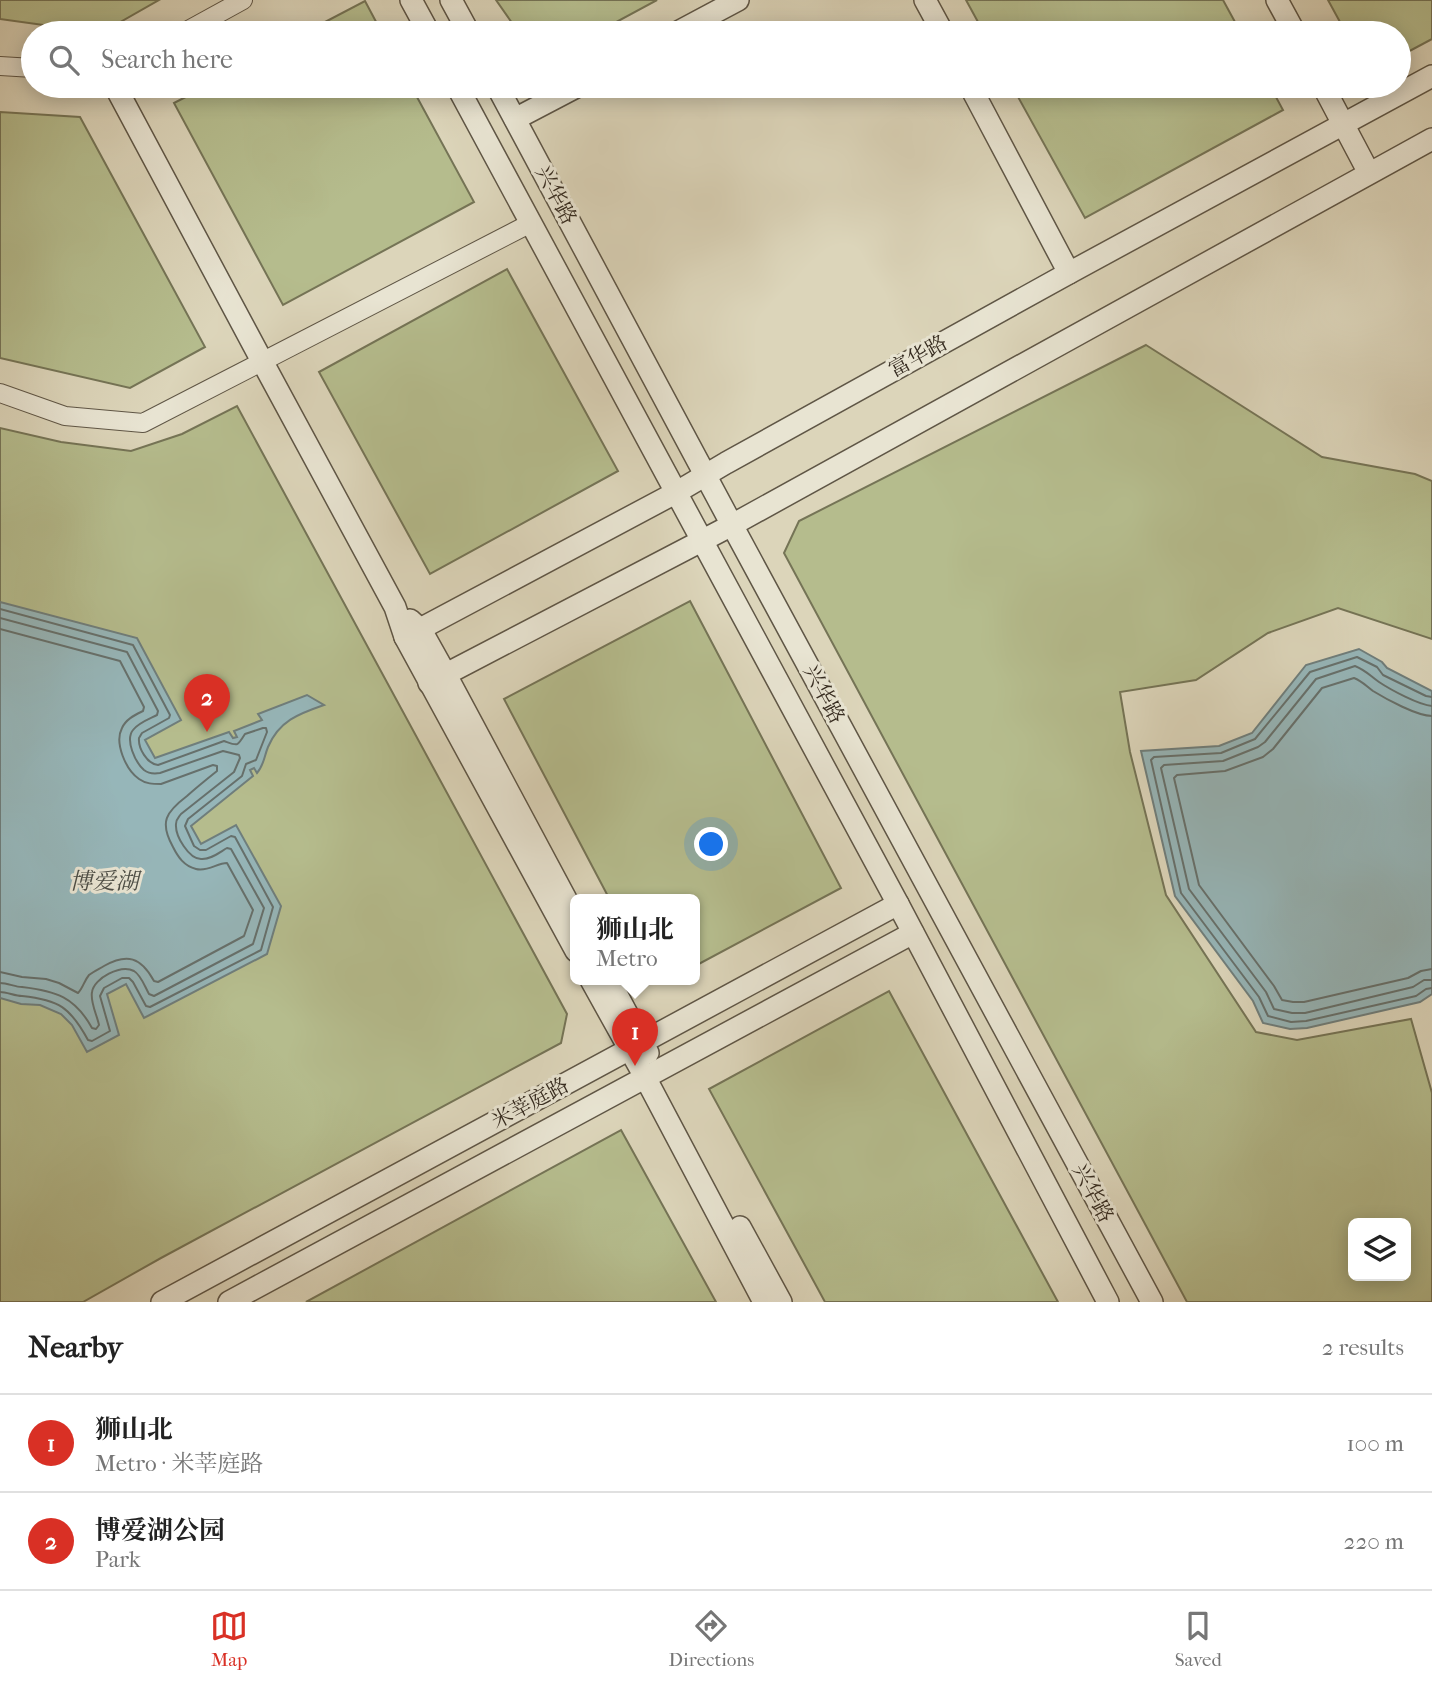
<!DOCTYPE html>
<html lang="en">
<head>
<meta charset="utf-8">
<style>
  body { margin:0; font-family:"IM FELL French Canon","Noto Serif SC",serif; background:#f2f2f2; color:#222 }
  .controls { position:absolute; right:21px; bottom:21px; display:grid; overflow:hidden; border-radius:10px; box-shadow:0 4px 18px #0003 }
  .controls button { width:63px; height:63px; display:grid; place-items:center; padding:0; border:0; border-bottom:2px solid #e0e0e0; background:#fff; color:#222; font:35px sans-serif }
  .you { position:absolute; left:712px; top:845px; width:24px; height:24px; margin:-18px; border:5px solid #fff; border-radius:50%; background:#1a73e8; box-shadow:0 0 0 10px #1a73e833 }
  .badge { display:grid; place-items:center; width:46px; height:46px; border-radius:50%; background:#d93025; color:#fff; font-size:23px; font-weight:700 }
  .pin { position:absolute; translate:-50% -58px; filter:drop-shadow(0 2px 4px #0008) }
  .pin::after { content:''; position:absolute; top:37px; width:24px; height:21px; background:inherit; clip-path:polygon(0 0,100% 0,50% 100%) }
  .popup { position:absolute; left:570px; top:894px; width:130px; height:91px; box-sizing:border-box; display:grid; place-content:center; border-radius:10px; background:#fff; filter:drop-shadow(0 2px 5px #0005); font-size:23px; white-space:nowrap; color:#767676 }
  .popup b { font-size:26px; color:#222 }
  .popup::after { content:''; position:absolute; left:50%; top:100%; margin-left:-14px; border:14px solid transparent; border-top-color:#fff }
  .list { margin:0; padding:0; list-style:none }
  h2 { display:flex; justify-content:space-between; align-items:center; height:91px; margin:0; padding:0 28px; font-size:30px }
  h2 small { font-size:23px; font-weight:400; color:#767676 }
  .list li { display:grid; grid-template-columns:46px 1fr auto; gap:21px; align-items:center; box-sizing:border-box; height:98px; padding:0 28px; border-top:2px solid #e0e0e0 }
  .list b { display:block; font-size:26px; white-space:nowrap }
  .list p { margin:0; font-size:23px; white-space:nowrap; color:#767676 }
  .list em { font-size:23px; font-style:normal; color:#767676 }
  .icon { flex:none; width:38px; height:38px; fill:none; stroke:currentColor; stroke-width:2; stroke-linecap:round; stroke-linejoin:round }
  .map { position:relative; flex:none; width:1432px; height:1302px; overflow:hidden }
  .search { position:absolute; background:#fff; box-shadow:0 4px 18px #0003; left:21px; right:21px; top:21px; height:77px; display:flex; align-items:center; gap:18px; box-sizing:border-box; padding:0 24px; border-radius:38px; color:#767676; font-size:26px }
  .sheet { height:287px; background:#fff }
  nav { display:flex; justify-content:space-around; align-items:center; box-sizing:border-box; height:98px; border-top:2px solid #e0e0e0; background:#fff; font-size:19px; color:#767676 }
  nav a { display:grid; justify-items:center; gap:4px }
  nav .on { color:#d93025 }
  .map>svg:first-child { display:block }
</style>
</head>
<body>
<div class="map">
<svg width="1432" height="1302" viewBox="0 0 1432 1302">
  <rect width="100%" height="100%" fill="#dcd5ba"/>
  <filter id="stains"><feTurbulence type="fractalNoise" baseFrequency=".00286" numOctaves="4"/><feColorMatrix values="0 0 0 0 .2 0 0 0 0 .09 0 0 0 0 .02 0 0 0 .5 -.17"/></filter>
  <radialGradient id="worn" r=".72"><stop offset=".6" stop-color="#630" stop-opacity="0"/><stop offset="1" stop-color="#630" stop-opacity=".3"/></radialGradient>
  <!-- green -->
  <g fill="#b5bc8d" stroke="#757456" stroke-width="2" fill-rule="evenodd">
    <path d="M 0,0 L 159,0 L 101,33 L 0,19 Z"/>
    <path d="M 496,0 L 657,0 L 596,33 L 519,33 Z"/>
    <path d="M 966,0 L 1223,0 L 1241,33 L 984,33 Z"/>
    <path d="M 1328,0 L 1432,0 L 1432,39 L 1404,54 L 1399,55 L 1399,33 L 1346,33 Z"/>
    <path d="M 365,1 L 382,33 L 304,33 Z"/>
    <path d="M 207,86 L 411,86 L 474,202 L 283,305 L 174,103 Z"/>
    <path d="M 1012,86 L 1270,86 L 1283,110 L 1085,218 Z"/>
    <path d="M 0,112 L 80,117 L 205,347 L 130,388 L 0,358 Z"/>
    <path d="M 507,269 L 618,471 L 430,574 L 319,372 Z"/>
    <path d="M 1146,345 L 1322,457 L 1415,474 L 1432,481 L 1432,639 L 1338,608 L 1268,633 L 1196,680 L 1120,692 L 1130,752 L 1166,895 L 1256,1032 L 1297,1040 L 1411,1019 L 1432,1093 L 1432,1302 L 1187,1302 L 784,553 L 799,521 ZM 1353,1223 L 1406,1223 L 1406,1276 L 1353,1276 Z"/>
    <path d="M 237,406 L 567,1014 L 561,1043 L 161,1258 L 83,1302 L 0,1302 L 0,428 L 61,442 L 131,451 L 182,434 Z"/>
    <path d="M 690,601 L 841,888 L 695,966 L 694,900 L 610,900 L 504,699 Z"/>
    <path d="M 889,991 L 1058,1302 L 825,1302 L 709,1089 Z"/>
    <path d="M 621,1130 L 716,1302 L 306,1302 Z"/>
  </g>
  <!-- water -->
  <g fill="#96b6b9" stroke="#6f7e7c" stroke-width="2">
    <path d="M 0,602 L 137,638 L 181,720 L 145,740 L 155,758 L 229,732 L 233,738 L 237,737 L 234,731 L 262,720 L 258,714 L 307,695 L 324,705 C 298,714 279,721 268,747 C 264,757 264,765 257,773 L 254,768 L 250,770 L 253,776 L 191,826 L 201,844 L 236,825 L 281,906 L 267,954 L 144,1018 L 126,984 L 107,994 L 119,1035 L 87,1052 L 72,1025 L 61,1014 L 40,1005 L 21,1004 L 0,998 Z"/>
    <path d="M 1359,649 L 1382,662 L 1387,668 L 1432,691 L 1432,994 L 1420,1002 L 1307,1028 L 1290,1029 L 1263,1023 L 1253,1001 L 1175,896 L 1141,751 L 1219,746 L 1252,733 L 1306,665 Z"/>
  </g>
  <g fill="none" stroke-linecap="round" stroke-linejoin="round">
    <!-- shore -->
    <g stroke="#66706c" stroke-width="2">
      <path d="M 0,609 L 133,645 L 170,715 L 169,718 L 142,733 L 139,738 C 138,748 147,764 158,765 L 224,741 C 238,746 237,747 245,734 L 263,728 L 266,728 L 267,732 L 256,760 L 246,764 L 242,776 L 188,819 L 185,826 L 194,846 L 200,850 L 206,850 L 231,836 L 235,837 L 273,907 L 261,950 L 150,1007 L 146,1006 L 133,982 L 129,978 L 122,978 L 104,988 L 100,996 L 110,1031 L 92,1041 L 88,1040 C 70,1007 59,1000 22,996 C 15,996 7,992 0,992"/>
      <path d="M 0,618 L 127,652 L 158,711 L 157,715 C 149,719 138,723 133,730 C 125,740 135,762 144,770 C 149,774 154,774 160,773 L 223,751 L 239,755 L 240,758 L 234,772 L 181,814 C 178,818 176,819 176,824 C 175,836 189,859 201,859 C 210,860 220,852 227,848 L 231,849 L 264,908 L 253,944 L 154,996 L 149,994 C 145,987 141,975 134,971 C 121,964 94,978 92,992 C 90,1002 97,1015 99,1025 L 96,1029 L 92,1028 C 75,997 56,991 22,987 C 15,987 8,983 0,983"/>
      <path d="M 0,629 L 120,661 L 144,707 L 143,711 C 135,715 126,719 122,728 C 114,743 126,770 139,779 C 146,784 153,784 161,784 L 213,765 L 217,766 L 217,771 C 207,779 197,787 187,796 C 166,812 159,822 173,847 C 178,857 184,866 196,869 C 208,872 217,863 227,863 L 253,910 L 244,936 L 158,982 L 154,981 C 141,957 127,953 104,966 C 99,969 94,971 89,975 C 84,981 83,988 78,993 L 59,983 L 46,979 L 22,977 L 0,972"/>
      <path d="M 1432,697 L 1426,696 L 1383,675 L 1377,667 L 1357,657 L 1310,672 L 1255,739 L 1221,753 L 1154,757 L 1151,760 L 1181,893 L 1259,997 L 1268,1016 L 1291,1022 L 1306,1021 L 1416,996 L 1426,989 L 1432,988"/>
      <path d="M 1432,706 C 1419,705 1391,690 1379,682 C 1370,676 1367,671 1355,666 L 1316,679 L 1265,742 L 1258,747 L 1223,761 L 1164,765 L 1161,768 L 1189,889 L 1266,992 L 1274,1009 L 1292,1013 L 1305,1013 L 1413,987 L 1424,980 L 1432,980"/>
      <path d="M 1432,716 C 1417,716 1386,699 1373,691 C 1366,686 1362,681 1354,678 L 1322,688 L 1273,749 L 1263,757 L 1225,771 L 1177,775 L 1174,778 L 1199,885 L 1274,986 L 1282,1000 L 1293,1002 L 1304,1002 L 1408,978 L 1421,971 L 1432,969"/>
    </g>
    <defs>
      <g id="minor">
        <path d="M 183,33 L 243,0"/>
        <path d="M 0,66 L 33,68"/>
        <path d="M 0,393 L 65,416 L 143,423 L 531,223"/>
      </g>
      <g id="tertiary">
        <path d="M 411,0 L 429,33"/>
        <path d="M 451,0 L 469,33"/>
        <path d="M 925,0 L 943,33"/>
        <path d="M 1277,0 L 1295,33"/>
        <path d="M 676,33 L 738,0"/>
        <path d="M 115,86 L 262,361 L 395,607 L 405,637 L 576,951"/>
        <path d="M 457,86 L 898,904 L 1108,1302"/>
        <path d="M 497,86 L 732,525 L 1152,1302"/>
        <path d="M 970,86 L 1069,273"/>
        <path d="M 1323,86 L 1369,173"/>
        <path d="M 515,119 L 578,86"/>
        <path d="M 410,620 L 421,630 L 445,673 L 576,918"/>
        <path d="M 405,637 L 677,492 L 726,463 L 1069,273 L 1432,76"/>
        <path d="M 429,683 L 732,525 L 1432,139"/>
        <path d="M 591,980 L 645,1077 L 764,1302"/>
        <path d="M 609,980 L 648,1053"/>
        <path d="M 740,1227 L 781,1302"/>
        <path d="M 162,1302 L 898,904"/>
        <path d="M 229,1302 L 913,933"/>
      </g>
    </defs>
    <!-- minor casing -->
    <use href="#minor" stroke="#5f5646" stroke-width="20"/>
    <!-- tertiary casing -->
    <use href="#tertiary" stroke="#5f5646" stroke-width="24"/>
    <!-- minor -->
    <use href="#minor" stroke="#e8e4d2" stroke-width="18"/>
    <!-- tertiary -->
    <use href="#tertiary" stroke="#e8e4d2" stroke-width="21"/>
  </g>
  <g text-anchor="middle" stroke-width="6" stroke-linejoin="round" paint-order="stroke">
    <!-- street labels -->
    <g font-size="21" fill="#352b20" stroke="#e8e4d2">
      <text transform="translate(556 195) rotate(62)" y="7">兴华路</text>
      <text transform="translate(918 356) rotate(-29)" y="7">富华路</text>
      <text transform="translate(824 694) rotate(62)" y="7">兴华路</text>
      <text transform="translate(530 1103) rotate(-28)" y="7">米莘庭路</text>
      <text transform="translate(1093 1193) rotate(62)" y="7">兴华路</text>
    </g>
    <!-- water labels -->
    <g font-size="23" font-style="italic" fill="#4d4e46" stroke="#e8e4d2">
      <text x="104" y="889">博爱湖</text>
    </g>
  </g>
  <rect width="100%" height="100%" filter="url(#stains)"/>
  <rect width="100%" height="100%" fill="url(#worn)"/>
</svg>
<div class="controls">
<button><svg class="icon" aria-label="layers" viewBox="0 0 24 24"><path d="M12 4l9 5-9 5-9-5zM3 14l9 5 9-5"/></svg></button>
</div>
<div class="you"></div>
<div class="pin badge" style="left:635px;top:1066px">1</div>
<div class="popup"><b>狮山北</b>Metro</div>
<div class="pin badge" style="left:207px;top:732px">2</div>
<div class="search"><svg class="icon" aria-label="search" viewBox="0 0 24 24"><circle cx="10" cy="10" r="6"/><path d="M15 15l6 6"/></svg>Search here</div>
</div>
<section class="sheet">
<h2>Nearby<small>2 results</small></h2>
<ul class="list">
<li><span class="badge">1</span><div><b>狮山北</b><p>Metro · 米莘庭路</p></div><em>100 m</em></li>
<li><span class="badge">2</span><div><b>博爱湖公园</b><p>Park</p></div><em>220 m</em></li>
</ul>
</section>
<nav>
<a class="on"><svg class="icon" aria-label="map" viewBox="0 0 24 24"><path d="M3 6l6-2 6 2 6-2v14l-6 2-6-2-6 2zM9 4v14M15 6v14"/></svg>Map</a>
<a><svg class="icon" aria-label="directions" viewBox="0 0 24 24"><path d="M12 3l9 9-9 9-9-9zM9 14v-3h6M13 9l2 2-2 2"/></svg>Directions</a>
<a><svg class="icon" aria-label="saved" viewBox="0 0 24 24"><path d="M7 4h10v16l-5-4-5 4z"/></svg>Saved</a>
</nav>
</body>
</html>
